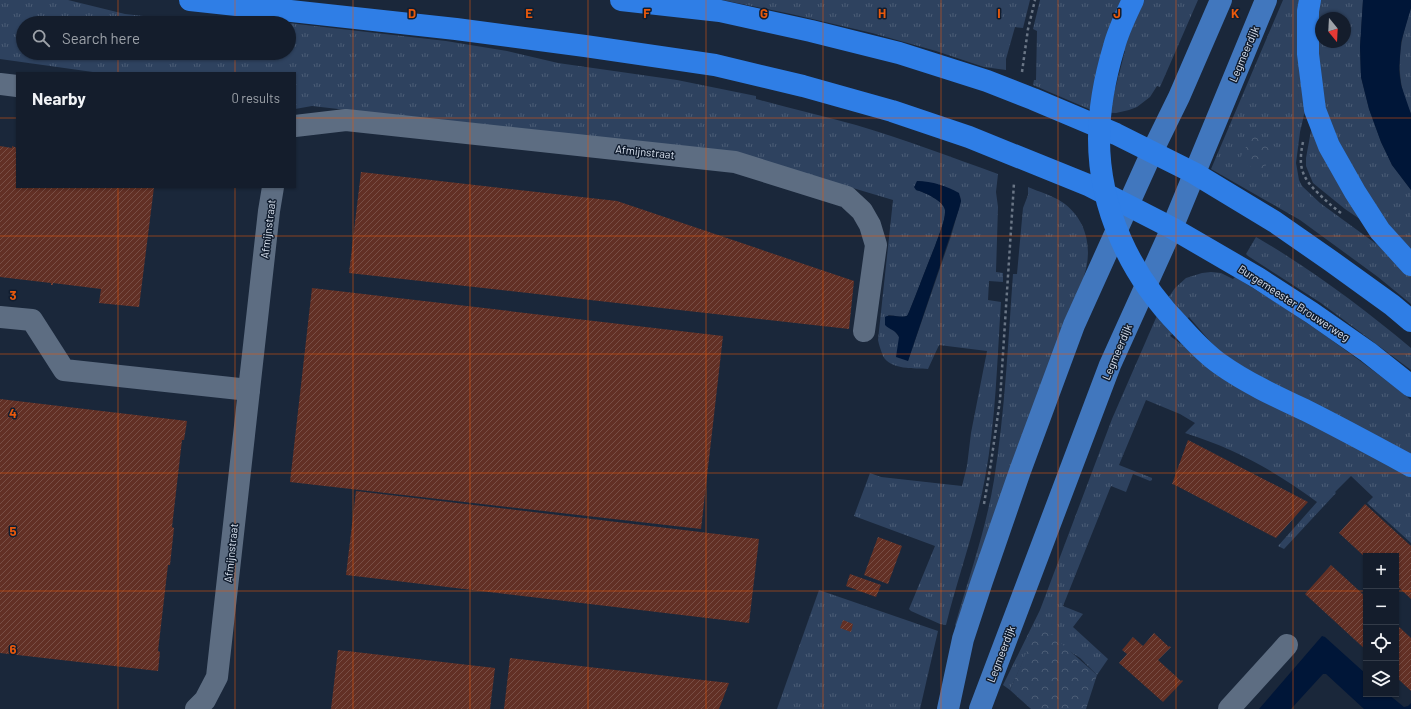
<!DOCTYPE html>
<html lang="en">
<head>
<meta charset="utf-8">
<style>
  body { margin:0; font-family:Barlow,sans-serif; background:#1d2634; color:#f1f3f6 }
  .controls { position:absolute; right:12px; bottom:12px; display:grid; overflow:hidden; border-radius:0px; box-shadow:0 1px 3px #0004 }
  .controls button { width:36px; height:36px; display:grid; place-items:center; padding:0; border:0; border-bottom:1px solid #333b48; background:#141d2c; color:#f1f3f6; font:20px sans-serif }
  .compass { position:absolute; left:1315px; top:12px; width:36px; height:36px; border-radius:50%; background:#141d2c; box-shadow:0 1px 3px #0004; rotate:162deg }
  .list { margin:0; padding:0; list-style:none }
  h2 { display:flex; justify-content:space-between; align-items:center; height:52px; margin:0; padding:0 16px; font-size:17px }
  h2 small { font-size:13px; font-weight:400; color:#9da2a9 }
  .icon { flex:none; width:22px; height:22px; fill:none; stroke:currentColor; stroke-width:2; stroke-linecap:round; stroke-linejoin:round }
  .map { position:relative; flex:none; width:1411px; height:709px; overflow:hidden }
  .search { position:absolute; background:#141d2c; box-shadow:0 1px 3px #0004; left:16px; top:16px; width:280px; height:44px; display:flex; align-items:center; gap:10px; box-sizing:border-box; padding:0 14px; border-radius:22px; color:#9da2a9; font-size:15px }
  .panel { position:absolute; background:#141d2c; box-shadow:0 1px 3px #0004; left:16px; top:72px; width:280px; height:116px; border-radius:0px }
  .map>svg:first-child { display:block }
</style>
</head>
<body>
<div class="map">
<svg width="1411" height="709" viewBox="0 0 1411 709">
  <defs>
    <pattern id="grass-tufts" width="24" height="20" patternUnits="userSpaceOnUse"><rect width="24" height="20" fill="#2e425f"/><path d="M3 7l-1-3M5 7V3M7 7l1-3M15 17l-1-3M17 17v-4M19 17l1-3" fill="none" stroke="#4c5d76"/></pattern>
    <pattern id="forest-crowns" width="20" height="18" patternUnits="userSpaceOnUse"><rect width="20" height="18" fill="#2e425f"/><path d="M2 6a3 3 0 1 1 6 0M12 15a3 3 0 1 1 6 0" fill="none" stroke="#4c5d76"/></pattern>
    <pattern id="building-hatch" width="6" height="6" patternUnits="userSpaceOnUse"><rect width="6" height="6" fill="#623025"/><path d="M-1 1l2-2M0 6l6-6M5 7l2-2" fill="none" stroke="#784e45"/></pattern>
  </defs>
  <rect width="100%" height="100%" fill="#1a273a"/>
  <!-- grass -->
  <g fill="url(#grass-tufts)" fill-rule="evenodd">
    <path d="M 0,0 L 68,0 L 125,14 L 198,22 L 271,21 L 446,41 L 507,51 L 558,63 L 677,80 L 756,96 L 756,99 C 789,108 823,116 856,125 C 904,139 951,157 998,174 L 996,192 L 998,207 L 996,272 L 1003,273 L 1003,282 L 989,281 L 988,300 L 1001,302 C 997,361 996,420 985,478 C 976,528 958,576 946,625 L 940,624 L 911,611 L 909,609 L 935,546 L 854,516 L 870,473 L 881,477 L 962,486 L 967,466 L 971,433 L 987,351 L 939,345 L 928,369 C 915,368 890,370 883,356 C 881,351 879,345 878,340 L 893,200 L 816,177 L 731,154 L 312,106 L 295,109 L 295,73 L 100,73 L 0,59 ZM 23,23 L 289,23 L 289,53 L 23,53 ZM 917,181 L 936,184 L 960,196 L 961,201 L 951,236 L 908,361 L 899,341 L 899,337 L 894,330 L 888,315 L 902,317 L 907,316 L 909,312 C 918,290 926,268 935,246 C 938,237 946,219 945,210 C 944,201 924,192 916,190 Z"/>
    <path d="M 722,0 L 1030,0 L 1023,28 L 1015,27 L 1006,59 L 1006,70 L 984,67 L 936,51 L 872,33 L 791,14 Z"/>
    <path d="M 1040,0 L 1126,0 L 1113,97 L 1125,51 L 1122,50 L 1142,0 L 1198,0 L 1160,87 L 1157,86 L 1150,97 L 1137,107 L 1129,110 L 1116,113 L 1096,112 L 1033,85 L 1034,80 L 1036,80 L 1037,31 L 1033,29 Z"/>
    <path d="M 1283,0 L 1303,0 L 1307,102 L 1300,132 L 1296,163 L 1299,180 L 1302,186 L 1320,203 L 1397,259 L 1411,275 L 1411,304 L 1378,277 L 1300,220 L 1211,169 Z"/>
    <path d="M 1318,0 L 1363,0 L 1360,47 L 1361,77 L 1369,109 L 1381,142 L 1392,165 L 1411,190 L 1411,254 L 1396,238 L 1340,152 L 1319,89 ZM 1321,18 L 1345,18 L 1345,42 L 1321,42 Z"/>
    <path d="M 1411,8 L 1411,114 C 1394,78 1398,45 1411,8 Z"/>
    <path d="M 1312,125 L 1370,226 L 1345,209 L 1313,183 L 1306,166 L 1306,158 Z"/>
    <path d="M 1028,187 C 1039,192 1052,195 1062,202 C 1087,219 1093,249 1084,276 L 1087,277 L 957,627 L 955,625 C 969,577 986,529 994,480 C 1005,412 1008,343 1013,274 L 1017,274 L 1023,208 L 1028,195 Z"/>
    <path d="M 1256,237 C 1311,269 1362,307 1411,348 L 1411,370 L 1321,303 L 1248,256 L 1246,254 Z"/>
    <path d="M 1211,272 L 1221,273 L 1233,279 L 1235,277 C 1296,314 1355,355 1411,400 L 1411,458 L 1271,384 L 1234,361 L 1215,347 L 1189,317 L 1170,336 L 1184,346 L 1411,476 L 1411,543 L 1367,503 L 1373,497 L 1351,476 L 1335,492 L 1336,493 L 1284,549 L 1278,546 L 1317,502 C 1275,471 1236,449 1185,433 L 1195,423 L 1180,414 L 1146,400 L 1119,465 L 1152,478 L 1152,480 L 1150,481 L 1133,474 L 1126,492 L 1111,486 L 1063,606 L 1083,614 L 1073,627 L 1108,659 L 1097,675 L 1080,658 L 1037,630 L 1010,690 L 1003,685 L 1040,610 L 1112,419 L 1159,311 L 1175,288 L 1186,278 L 1202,273 Z"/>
    <path d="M 819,590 L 938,631 L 920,709 L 777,709 Z"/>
  </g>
  <!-- forest -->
  <g fill="url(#forest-crowns)">
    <path d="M 1253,134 L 1277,148 L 1261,173 L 1239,160 Z"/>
    <path d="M 1044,628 L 1097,675 L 1086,709 L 1031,709 L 1010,690 L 1036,630 Z"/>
  </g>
  <!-- water -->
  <g fill="#001638">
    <path d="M 1363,0 L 1411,0 L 1411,8 L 1401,42 L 1399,70 L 1401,85 L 1411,114 L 1411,190 L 1392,165 L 1381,142 L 1369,109 L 1361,77 L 1360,47 Z"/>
    <path d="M 917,181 C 932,181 947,186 959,193 L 961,201 L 959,209 L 908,361 L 896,357 L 899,337 C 896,330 890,330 885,325 L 885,317 C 891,314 900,318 907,316 L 909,312 C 918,290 926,268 935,246 C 938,237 946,219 945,210 C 944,201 924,192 916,190 L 914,187 Z"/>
    <path d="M 1322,636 L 1325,637 L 1366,674 L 1366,694 L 1388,694 L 1404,707 L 1408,706 L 1411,703 L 1411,709 L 1364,709 L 1326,674 L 1323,674 L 1291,709 L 1259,709 Z"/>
  </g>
  <!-- building -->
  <g fill="url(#building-hatch)">
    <path d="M 0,146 L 12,148 L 12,146 L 17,148 L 17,187 L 154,187 L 139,307 L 99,303 L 101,289 L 53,283 L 53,285 L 51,285 L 51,283 L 0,277 Z"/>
    <path d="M 361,172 L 617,201 L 854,281 L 849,329 L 349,273 Z"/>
    <path d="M 312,288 L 723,336 L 701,529 L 290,482 Z"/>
    <path d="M 0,399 L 187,421 L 184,440 L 182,440 L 172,527 L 174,528 L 170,565 L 168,565 L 158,651 L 160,652 L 158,671 L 0,653 Z"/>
    <path d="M 1188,440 L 1308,502 L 1276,538 L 1175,485 L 1172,484 Z"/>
    <path d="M 356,491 L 759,539 L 749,623 L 346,575 Z"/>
    <path d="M 1365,504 L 1411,546 L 1411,599 L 1396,585 L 1396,556 L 1366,556 L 1366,558 L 1339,533 Z"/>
    <path d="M 878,537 L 902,546 L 888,584 L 864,575 Z"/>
    <path d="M 1331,565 L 1366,597 L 1366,650 L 1305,594 Z"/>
    <path d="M 850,574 L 881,585 L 876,597 L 846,586 Z"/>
    <path d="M 843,620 L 853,624 L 851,632 L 840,628 Z"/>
    <path d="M 1396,624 L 1411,638 L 1411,691 L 1396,677 Z"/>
    <path d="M 1154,633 L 1169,647 L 1169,646 L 1171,647 L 1158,660 L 1181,681 L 1182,680 L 1183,681 L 1163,702 L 1119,663 L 1127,654 L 1122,650 L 1133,637 L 1143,646 Z"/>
    <path d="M 338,650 L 495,668 L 490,709 L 331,709 Z"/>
    <path d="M 510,658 L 729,683 L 719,709 L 504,709 Z"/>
  </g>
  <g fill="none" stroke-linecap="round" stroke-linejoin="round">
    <!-- path -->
    <g stroke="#6a7686" stroke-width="2.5" stroke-dasharray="3 3" stroke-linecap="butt">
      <path d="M 1022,72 L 1028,29 L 1035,0"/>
      <path d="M 1303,142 C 1298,166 1301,177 1319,194 C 1326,201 1333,207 1341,213"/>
      <path d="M 984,504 L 991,463 L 1000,400 L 1014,183"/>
    </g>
    <!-- minor -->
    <g stroke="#5d6d82" stroke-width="22">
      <path d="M 0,84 L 17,86"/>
      <path d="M 295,126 L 346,120 L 735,162 L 847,197 L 862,211 L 870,225 L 876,245 L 864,331"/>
      <path d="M 0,317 L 32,320 L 64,370 L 249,390"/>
      <path d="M 196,709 L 205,700 L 217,677 L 269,211 L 273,187"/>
      <path d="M 1229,709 L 1287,645"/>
    </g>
    <!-- major -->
    <g stroke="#4177be" stroke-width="22">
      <path d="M 948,709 L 963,639 L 982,581 L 1020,471 L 1074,325 L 1152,152 L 1179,97 L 1221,0"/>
      <path d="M 980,709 L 1110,365 L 1172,228 L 1266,0"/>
    </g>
    <!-- highway -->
    <g stroke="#2f7ee6" stroke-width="22">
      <path d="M 190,0 L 456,29 L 585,46 L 715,65 L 803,86 L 892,111 L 969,137 L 1088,185 L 1172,228 L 1258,278 L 1312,313 L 1368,352 L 1411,386"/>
      <path d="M 621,0 L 720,11 L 811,31 L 899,53 L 987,81 L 1033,99 L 1116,134 L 1194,173 L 1275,222 L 1331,261 L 1392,305 L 1411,321"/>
      <path d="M 1133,0 C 1126,15 1118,31 1114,47 C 1105,77 1099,108 1099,139 C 1099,209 1131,276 1179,325 C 1192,339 1204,353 1220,364 C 1245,382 1277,397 1305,410 C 1341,428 1376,447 1411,466"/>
      <path d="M 1310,0 L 1308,11 L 1308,54 L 1315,110 L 1329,146 L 1355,192 L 1380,231 L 1411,265"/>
    </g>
  </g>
  <!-- grid -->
  <path fill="none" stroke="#e8590c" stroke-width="1" stroke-opacity="0.55" d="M 118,0 L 118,23M 235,0 L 235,23M 353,0 L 353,709M 470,0 L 470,709M 588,0 L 588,709M 706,0 L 706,709M 823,0 L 823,709M 941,0 L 941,709M 1058,0 L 1058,709M 1176,0 L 1176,709M 1293,0 L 1293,709M 118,53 L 118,73M 235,53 L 235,73M 0,118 L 17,118M 295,118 L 1411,118M 118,187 L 118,709M 235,187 L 235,709M 0,236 L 1411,236M 0,354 L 1411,354M 0,473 L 1411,473M 0,591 L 1366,591M 1396,591 L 1411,591"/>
  <g text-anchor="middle" stroke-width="3" stroke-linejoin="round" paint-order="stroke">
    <!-- street labels -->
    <g font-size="11" fill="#dce5f2" stroke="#111d2f">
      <text transform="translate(1244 54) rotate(-67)" y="4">Legmeerdijk</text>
      <text transform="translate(645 152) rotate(6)" y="4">Afmijnstraat</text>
      <text transform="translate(268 229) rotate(-83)" y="4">Afmijnstraat</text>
      <text transform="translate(1294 303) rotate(33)" y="4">Burgemeester Brouwerweg</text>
      <text transform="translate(1117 352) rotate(-67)" y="4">Legmeerdijk</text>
      <text transform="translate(231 553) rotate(-84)" y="4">Afmijnstraat</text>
      <text transform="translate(1001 654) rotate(-69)" y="4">Legmeerdijk</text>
    </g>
  </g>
  <g font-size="13" text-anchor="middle" font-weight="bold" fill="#e8590c" stroke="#111d2f" stroke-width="3" stroke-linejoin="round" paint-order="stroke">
    <text x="412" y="18">D</text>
    <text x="529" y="18">E</text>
    <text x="647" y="18">F</text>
    <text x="764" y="18">G</text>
    <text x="882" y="18">H</text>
    <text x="999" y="18">I</text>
    <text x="1117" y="18">J</text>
    <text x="1235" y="18">K</text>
    <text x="13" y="300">3</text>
    <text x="13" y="418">4</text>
    <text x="13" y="536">5</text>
    <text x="13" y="654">6</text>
  </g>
</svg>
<div class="controls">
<button>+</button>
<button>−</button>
<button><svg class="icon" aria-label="locate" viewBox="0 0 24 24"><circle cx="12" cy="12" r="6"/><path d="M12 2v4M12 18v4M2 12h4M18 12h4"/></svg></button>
<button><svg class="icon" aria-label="layers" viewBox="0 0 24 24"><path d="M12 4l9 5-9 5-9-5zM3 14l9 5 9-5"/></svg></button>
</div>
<svg class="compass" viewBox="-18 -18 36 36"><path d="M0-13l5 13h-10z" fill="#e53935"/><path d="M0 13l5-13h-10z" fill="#9da2a9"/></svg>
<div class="search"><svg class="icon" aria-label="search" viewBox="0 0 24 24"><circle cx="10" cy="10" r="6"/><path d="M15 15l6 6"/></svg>Search here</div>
<section class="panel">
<h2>Nearby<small>0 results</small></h2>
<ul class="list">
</ul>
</section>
</div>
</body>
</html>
